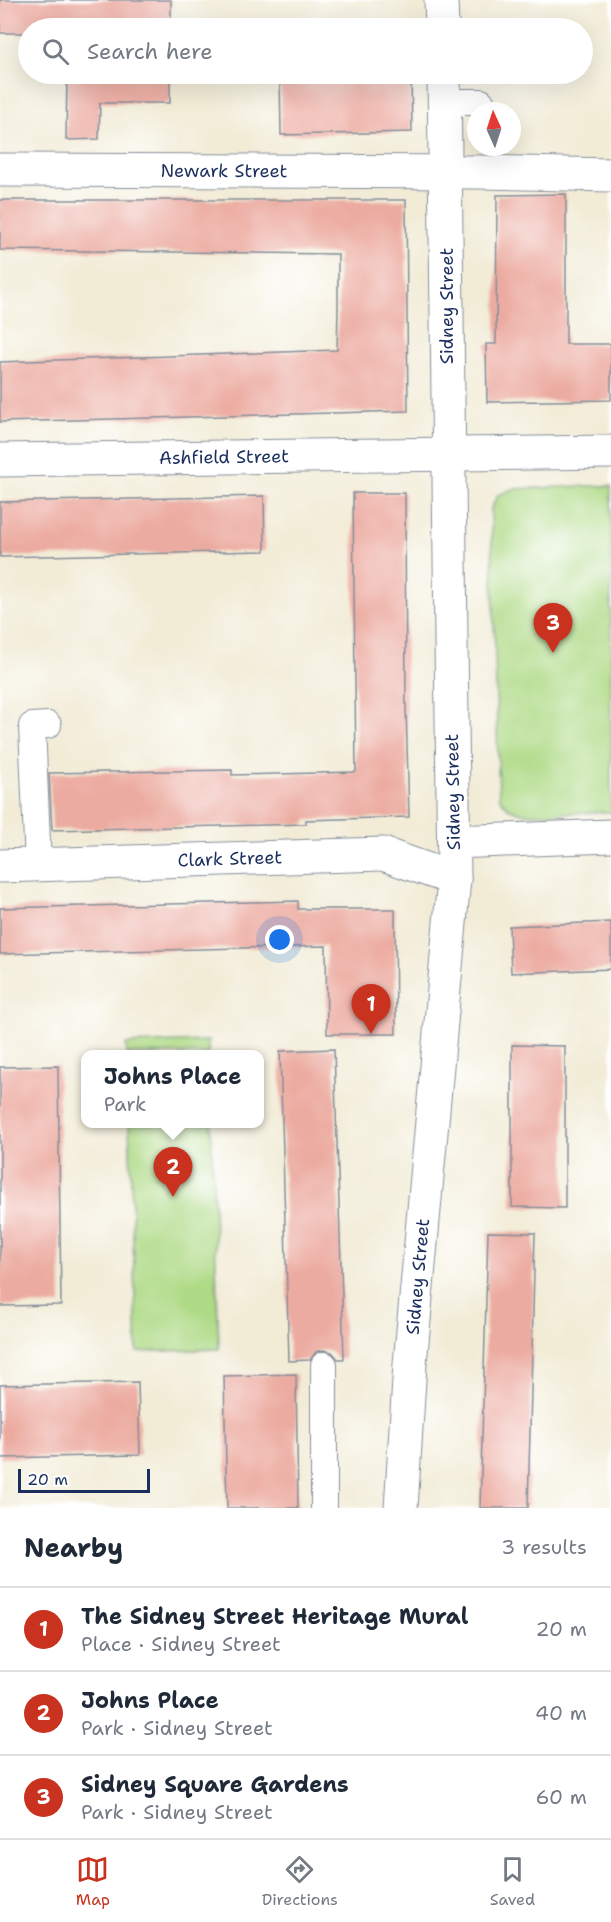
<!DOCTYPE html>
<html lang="en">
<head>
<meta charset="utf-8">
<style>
  body { margin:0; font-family:"Shantell Sans",sans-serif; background:#f2f2f3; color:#1f2937 }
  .compass { position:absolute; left:467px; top:102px; width:54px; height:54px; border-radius:50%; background:#fff; box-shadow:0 6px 24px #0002; rotate:357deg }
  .scale { position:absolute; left:18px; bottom:15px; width:132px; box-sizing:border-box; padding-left:6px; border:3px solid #1b2f5e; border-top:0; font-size:16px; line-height:21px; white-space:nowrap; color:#1b2f5e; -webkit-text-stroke:4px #fff; paint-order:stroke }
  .you { position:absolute; left:280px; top:940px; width:21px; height:21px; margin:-15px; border:4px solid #fff; border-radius:50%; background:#1a73e8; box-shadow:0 0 0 9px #1a73e833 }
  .badge { display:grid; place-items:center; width:39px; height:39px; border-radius:50%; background:#c8321e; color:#fff; font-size:20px; font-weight:700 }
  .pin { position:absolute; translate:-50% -50px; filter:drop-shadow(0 2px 3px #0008) }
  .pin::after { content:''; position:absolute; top:32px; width:21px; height:18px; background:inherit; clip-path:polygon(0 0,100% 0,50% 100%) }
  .popup { position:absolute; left:81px; top:1050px; width:183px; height:78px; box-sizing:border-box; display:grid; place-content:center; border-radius:12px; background:#fff; filter:drop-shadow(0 2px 4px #0005); font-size:20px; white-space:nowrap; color:#747a83 }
  .popup b { font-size:22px; color:#1f2937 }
  .popup::after { content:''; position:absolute; left:50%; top:100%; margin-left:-12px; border:12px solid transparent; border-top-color:#fff }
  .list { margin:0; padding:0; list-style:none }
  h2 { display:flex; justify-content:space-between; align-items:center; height:78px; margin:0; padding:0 24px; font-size:26px }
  h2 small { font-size:20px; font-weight:400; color:#747a83 }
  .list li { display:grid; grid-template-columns:39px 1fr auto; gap:18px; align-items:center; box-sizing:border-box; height:84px; padding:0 24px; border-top:2px solid #e0e1e3 }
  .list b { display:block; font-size:22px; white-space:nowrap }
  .list p { margin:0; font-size:20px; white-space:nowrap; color:#747a83 }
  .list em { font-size:20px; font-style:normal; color:#747a83 }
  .icon { flex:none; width:33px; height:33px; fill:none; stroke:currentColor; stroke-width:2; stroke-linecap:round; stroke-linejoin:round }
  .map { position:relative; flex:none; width:611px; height:1508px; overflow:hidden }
  .search { position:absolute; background:#fff; box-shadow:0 6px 24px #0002; left:18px; right:18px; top:18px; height:66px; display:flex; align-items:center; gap:15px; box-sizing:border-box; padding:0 21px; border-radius:33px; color:#747a83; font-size:22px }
  .sheet { height:330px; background:#fff }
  nav { display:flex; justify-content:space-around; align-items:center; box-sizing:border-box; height:84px; border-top:2px solid #e0e1e3; background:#fff; font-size:16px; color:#747a83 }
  nav a { display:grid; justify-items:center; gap:3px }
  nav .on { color:#c8321e }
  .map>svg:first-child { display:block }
</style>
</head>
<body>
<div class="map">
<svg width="611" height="1508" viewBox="0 0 611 1508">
  <rect width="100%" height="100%" fill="#fff"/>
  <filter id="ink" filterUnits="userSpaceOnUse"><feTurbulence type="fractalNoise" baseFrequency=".0167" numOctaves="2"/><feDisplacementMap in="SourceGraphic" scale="12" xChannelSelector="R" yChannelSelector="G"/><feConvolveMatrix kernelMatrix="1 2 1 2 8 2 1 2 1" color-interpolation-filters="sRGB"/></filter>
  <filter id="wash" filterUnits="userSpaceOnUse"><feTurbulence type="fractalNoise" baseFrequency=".008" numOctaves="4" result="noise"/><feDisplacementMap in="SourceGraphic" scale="24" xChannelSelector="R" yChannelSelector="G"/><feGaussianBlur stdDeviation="1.35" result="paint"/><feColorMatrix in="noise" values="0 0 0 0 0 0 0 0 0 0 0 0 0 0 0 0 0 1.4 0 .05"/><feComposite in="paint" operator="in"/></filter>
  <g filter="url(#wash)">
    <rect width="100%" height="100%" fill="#f2ecd7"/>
    <!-- green -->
    <g fill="#afda86" stroke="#658472" stroke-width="1.5">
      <path d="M 582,486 L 611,486 L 611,812 L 525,814 L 508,808 L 499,797 L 491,509 L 498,495 L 513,489 Z"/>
      <path d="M 208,1041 L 208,1054 L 127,1054 L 126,1044 Z"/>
      <path d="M 129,1124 L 211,1124 L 219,1349 L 137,1352 Z"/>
    </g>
    <g id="blocks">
      <!-- building -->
      <g fill="#ecaba0">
        <path d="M 0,0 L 171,0 L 171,28 L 28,28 L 28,33 L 0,33 Z"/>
        <path d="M 67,74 L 170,74 L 170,103 L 100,103 L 99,139 L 66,140 Z"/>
        <path d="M 280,74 L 411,74 L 412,132 L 281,135 Z"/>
        <path d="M 566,194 L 566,344 L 611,344 L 611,400 L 487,402 L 486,344 L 496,344 L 497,195 Z"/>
        <path d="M 0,200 L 406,200 L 408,411 L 0,422 L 0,362 L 337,350 L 338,308 L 338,254 L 0,250 Z"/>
        <path d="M 353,493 L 405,493 L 406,707 L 409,817 L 306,820 L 306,824 L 52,830 L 49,773 L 232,770 L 232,775 L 356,772 Z"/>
        <path d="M 264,496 L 265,551 L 0,557 L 0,502 Z"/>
        <path d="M 298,901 L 298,909 L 395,909 L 396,1034 L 327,1034 L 326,946 L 0,954 L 0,908 Z"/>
        <path d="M 611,922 L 611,969 L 511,973 L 509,926 Z"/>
        <path d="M 512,1045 L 565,1046 L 565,1208 L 512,1207 Z"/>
        <path d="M 334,1049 L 344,1359 L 338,1359 L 332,1352 L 323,1350 L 316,1352 L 310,1360 L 289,1361 L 280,1051 Z"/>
        <path d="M 58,1066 L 61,1305 L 0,1306 L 0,1067 Z"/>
        <path d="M 488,1232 L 535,1233 L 528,1508 L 480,1508 Z"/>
        <path d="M 296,1374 L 298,1508 L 227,1508 L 224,1376 Z"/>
        <path d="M 138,1382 L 140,1455 L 0,1458 L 0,1385 Z"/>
      </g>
    </g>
  </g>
  <g filter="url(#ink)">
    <use href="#blocks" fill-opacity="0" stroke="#868e9a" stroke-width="1.5"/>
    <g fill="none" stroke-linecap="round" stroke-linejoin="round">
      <defs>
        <g id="service">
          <path d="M 445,102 L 481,102"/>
          <path d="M 38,865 L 32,726 L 48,725"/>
          <path d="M 324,1365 L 324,1508"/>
        </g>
        <g id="minor">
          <path id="s1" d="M 0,170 L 479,172 L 611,175"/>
          <path id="s2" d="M 0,460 L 611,452"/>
          <path d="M 454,842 L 611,836"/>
          <path id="s3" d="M 0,866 L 383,854 L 454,879"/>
        </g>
        <g id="tertiary">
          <path d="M 441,0 L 442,28"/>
          <path id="s4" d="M 401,1508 L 410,1364 L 454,879 L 444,74"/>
        </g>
      </defs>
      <!-- service casing -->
      <use href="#service" stroke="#868e9a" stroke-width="28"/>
      <!-- minor casing -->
      <use href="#minor" stroke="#868e9a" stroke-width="35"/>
      <!-- tertiary casing -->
      <use href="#tertiary" stroke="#868e9a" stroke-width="35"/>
      <!-- service -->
      <use href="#service" stroke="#fff" stroke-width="26"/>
      <!-- minor -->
      <use href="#minor" stroke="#fff" stroke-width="33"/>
      <!-- tertiary -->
      <use href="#tertiary" stroke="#fff" stroke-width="33"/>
    </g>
  </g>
  <g text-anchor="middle" stroke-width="6" stroke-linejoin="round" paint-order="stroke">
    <!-- street labels -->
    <g font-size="18" fill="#1b2f5e" stroke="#fff">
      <text dy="6" stroke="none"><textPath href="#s1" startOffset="224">Newark Street</textPath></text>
      <text transform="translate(447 306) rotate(-90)" y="6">Sidney Street</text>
      <text dy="6" stroke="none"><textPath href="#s2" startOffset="224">Ashfield Street</textPath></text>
      <text transform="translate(453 792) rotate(-91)" y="6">Sidney Street</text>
      <text dy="6" stroke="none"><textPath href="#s3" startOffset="230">Clark Street</textPath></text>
      <text dy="6" stroke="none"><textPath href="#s4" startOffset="232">Sidney Street</textPath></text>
    </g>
  </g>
</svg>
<svg class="compass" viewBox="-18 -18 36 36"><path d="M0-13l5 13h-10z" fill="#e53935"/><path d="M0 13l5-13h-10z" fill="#747a83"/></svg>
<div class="scale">20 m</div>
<div class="you"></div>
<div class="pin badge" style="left:371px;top:1034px">1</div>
<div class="pin badge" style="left:173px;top:1197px">2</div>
<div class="popup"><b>Johns Place</b>Park</div>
<div class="pin badge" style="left:553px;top:653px">3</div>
<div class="search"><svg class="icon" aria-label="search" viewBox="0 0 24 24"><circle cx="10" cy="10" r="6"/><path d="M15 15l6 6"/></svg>Search here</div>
</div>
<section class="sheet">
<h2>Nearby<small>3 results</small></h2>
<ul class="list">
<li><span class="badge">1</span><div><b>The Sidney Street Heritage Mural</b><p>Place · Sidney Street</p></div><em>20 m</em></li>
<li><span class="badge">2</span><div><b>Johns Place</b><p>Park · Sidney Street</p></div><em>40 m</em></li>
<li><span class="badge">3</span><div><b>Sidney Square Gardens</b><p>Park · Sidney Street</p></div><em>60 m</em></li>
</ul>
</section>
<nav>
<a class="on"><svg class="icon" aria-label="map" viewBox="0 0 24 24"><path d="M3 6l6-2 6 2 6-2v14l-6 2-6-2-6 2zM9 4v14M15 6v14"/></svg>Map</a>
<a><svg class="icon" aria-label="directions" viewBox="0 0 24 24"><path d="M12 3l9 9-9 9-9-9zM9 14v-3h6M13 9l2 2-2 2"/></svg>Directions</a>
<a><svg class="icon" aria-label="saved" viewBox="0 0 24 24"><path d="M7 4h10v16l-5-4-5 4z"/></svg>Saved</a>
</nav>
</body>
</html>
